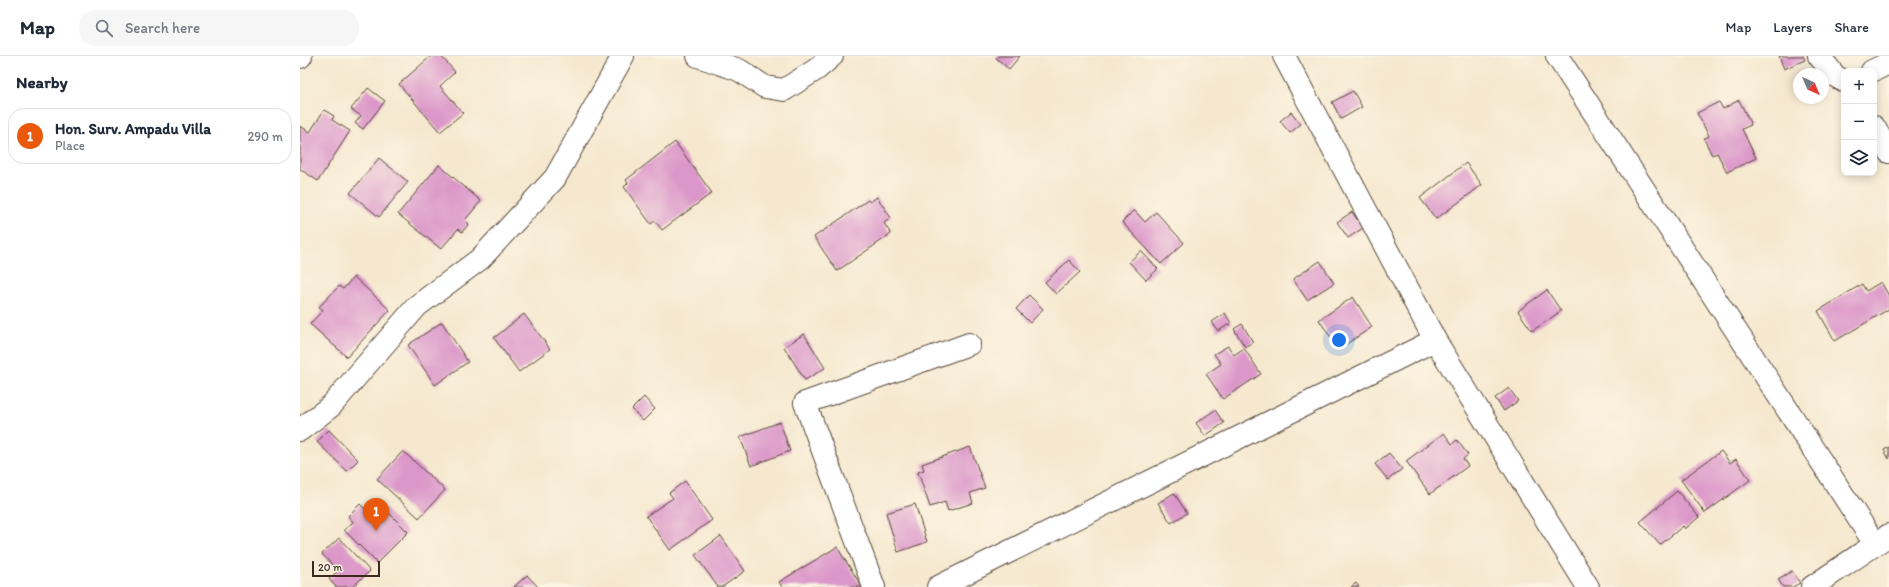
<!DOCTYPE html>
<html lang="en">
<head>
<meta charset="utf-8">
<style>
  body { margin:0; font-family:Itim,sans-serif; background:#f6f6f7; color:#1f2937 }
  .controls { position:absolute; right:12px; top:12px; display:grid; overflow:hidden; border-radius:8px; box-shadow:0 2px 10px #0003 }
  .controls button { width:36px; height:36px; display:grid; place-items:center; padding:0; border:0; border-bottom:1px solid #e0e1e3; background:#fff; color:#1f2937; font:20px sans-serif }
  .compass { position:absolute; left:1493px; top:12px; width:36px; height:36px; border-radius:50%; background:#fff; box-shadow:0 2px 10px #0003; rotate:136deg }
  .scale { position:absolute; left:12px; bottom:10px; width:68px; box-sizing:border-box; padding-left:4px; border:2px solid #3b2a1e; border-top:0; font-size:11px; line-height:14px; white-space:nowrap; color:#3b2a1e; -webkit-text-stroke:3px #fcf5e5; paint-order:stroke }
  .you { position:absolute; left:1039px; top:284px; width:14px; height:14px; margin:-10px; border:3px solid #fff; border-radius:50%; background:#1a73e8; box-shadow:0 0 0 6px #1a73e833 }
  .badge { display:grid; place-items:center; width:26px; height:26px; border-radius:50%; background:#ea580c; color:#fff; font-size:13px; font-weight:700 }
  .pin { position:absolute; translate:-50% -33px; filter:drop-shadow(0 1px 2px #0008) }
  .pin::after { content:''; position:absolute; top:21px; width:14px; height:12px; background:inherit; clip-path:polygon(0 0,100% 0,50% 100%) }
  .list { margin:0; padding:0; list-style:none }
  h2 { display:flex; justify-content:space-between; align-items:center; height:52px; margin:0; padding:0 16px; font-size:17px }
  h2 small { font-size:13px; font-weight:400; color:#747a83 }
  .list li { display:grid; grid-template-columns:26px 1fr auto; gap:12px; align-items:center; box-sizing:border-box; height:56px; margin:0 8px 8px; padding:0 8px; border:1px solid #e0e1e3; border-radius:16px }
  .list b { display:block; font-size:15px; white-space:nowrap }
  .list p { margin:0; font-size:13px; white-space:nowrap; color:#747a83 }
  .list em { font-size:13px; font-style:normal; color:#747a83 }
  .icon { flex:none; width:22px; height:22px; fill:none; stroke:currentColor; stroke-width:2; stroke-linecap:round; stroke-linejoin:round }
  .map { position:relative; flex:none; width:1589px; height:531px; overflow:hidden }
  header { display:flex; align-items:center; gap:24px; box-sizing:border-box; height:56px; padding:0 20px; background:#fff; border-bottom:1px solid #e0e1e3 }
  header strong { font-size:19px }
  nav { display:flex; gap:22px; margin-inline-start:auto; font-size:14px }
  .search { width:280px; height:36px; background:#f6f6f7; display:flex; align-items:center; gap:10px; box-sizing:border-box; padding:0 14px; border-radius:16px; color:#747a83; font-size:15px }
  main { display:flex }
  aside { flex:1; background:#fff }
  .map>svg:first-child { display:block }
</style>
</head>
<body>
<header>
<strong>Map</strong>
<div class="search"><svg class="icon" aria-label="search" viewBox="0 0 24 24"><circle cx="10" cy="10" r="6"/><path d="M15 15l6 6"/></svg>Search here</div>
<nav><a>Map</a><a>Layers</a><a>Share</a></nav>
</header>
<main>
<aside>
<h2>Nearby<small></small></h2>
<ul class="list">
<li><span class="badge">1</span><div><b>Hon. Surv. Ampadu Villa</b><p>Place</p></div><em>290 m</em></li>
</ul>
</aside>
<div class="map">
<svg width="1589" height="531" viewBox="0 0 1589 531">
  <rect width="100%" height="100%" fill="#fcf5e5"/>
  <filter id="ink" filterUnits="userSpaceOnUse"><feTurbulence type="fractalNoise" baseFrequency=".025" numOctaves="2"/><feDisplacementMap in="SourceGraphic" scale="8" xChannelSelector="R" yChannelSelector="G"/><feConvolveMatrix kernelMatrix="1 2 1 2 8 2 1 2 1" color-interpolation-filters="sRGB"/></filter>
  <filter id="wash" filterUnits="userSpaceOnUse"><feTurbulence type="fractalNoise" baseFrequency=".012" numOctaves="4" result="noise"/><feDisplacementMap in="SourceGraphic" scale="16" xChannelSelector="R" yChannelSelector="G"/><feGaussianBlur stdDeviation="0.9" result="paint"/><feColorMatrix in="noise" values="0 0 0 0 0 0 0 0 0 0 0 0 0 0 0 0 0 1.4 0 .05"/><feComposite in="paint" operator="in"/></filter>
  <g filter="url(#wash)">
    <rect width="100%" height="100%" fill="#f5e8cf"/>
    <g id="blocks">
      <!-- building -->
      <g fill="#db97c9">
        <path d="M 131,0 L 141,0 L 155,16 L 140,30 L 163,57 L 140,76 L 99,28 Z"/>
        <path d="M 698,0 L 720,0 L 709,13 L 696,2 Z"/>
        <path d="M 1479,0 L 1503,0 L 1505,4 L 1484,13 Z"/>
        <path d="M 68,32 L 85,45 L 63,73 L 55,67 L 61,60 L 51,53 Z"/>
        <path d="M 1053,35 L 1062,51 L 1041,63 L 1032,46 Z"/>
        <path d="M 1439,44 L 1451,69 L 1442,73 L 1456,102 L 1427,116 L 1417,97 L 1412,99 L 1404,83 L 1409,80 L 1397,57 L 1419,46 L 1423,53 Z"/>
        <path d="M 24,54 L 34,60 L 32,64 L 50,75 L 18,125 L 0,113 L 0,70 L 10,76 Z"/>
        <path d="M 991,56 L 1001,68 L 990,77 L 980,65 Z"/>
        <path d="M 375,86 L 412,137 L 362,174 L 355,165 L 351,168 L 324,131 L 328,127 L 326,124 Z"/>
        <path d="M 79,102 L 108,126 L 79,161 L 50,137 Z"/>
        <path d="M 1166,107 L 1182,129 L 1136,163 L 1120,142 Z"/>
        <path d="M 139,109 L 181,145 L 165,164 L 169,168 L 162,176 L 158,173 L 141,193 L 98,158 Z"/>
        <path d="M 577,141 L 591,162 L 584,167 L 591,178 L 537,215 L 514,181 L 568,144 L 570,146 Z"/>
        <path d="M 834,154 L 845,166 L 856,156 L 884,187 L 861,208 L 822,166 Z"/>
        <path d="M 1052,156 L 1063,172 L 1048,182 L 1037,166 Z"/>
        <path d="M 841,195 L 858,213 L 846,224 L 829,206 Z"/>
        <path d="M 769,204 L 780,216 L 756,238 L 745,226 Z"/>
        <path d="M 1020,205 L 1034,227 L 1007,244 L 993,223 Z"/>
        <path d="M 54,221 L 90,254 L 47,301 L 10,268 L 23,254 L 19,251 L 39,230 L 43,233 Z"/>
        <path d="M 1581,226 L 1589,240 L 1589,253 L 1535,285 L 1518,255 L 1562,228 L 1566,235 Z"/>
        <path d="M 1247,234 L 1261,255 L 1232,275 L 1218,255 Z"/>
        <path d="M 729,239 L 743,253 L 730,267 L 716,253 Z"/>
        <path d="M 1053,241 L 1072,271 L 1039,293 L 1019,264 Z"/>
        <path d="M 925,257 L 931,267 L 918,275 L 912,266 Z"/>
        <path d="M 224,258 L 250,293 L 219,316 L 194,282 Z"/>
        <path d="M 142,266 L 168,306 L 135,329 L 108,289 Z"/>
        <path d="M 942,268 L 953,286 L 945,291 L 934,273 Z"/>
        <path d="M 504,278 L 525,312 L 505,324 L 484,291 Z"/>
        <path d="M 928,290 L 934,299 L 944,292 L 961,318 L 923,343 L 906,318 L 921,308 L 914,298 Z"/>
        <path d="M 1209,332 L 1218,345 L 1204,355 L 1195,342 Z"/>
        <path d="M 344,341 L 355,353 L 343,365 L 332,353 Z"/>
        <path d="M 915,354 L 924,367 L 905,380 L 896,367 Z"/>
        <path d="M 480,366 L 490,395 L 451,410 L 440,381 Z"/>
        <path d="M 29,374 L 58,404 L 47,415 L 17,386 Z"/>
        <path d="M 1144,377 L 1152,388 L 1157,384 L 1168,399 L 1163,403 L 1168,410 L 1130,438 L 1106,405 Z"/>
        <path d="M 670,391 L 685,432 L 670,437 L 673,447 L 648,455 L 645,446 L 630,451 L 618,416 L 624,414 L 622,408 Z"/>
        <path d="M 1589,391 L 1589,403 L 1584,394 Z"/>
        <path d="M 103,395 L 145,434 L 119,462 L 77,423 Z"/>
        <path d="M 1421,395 L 1430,407 L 1436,403 L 1450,424 L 1405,457 L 1381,424 Z"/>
        <path d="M 1089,397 L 1102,413 L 1088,424 L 1075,408 Z"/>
        <path d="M 385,425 L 412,464 L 370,494 L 346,460 L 373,442 L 369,437 Z"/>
        <path d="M 1377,435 L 1399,461 L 1385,473 L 1383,470 L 1360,489 L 1340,466 Z"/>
        <path d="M 874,437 L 887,457 L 871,467 L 858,447 Z"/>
        <path d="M 75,443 L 108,476 L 77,507 L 44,474 L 53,466 L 48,460 L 60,448 L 65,453 Z"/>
        <path d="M 615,448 L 627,486 L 598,496 L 586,457 Z"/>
        <path d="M 421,480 L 445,515 L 422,531 L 418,531 L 395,499 Z"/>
        <path d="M 39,482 L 70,515 L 52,531 L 36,531 L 29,523 L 38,515 L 22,498 Z"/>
        <path d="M 537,491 L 562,531 L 482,531 L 479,526 Z"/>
        <path d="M 1492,515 L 1500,527 L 1493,531 L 1483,531 L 1478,523 Z"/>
        <path d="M 227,519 L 238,531 L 214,531 Z"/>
        <path d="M 1056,527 L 1059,531 L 1051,531 Z"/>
      </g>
    </g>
  </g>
  <g filter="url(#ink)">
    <use href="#blocks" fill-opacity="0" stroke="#574639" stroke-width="1"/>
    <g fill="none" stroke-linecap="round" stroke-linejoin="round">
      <defs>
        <g id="minor">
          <path d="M 398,0 L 439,14 L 465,31 L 484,34 L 517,13 L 532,0"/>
          <path d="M 984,0 L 1135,284 L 1288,531"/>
          <path d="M 1257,0 L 1575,488"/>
          <path d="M 1519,0 L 1535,20 L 1544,25"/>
          <path d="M 0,1 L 1,0"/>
          <path d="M 1572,15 L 1589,7"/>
          <path d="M 1574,71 L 1589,96"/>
          <path d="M 0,374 L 31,350 L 117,250 L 180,203 L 255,122 L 323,0"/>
          <path d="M 574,531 L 505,347 L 669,288"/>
          <path d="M 638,531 L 1135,284"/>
          <path d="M 1512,531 L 1589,479"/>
        </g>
      </defs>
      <!-- minor casing -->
      <use href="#minor" stroke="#574639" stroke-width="24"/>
      <!-- minor -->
      <use href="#minor" stroke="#fff" stroke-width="22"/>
    </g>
  </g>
</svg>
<div class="controls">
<button>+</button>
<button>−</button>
<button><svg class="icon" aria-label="layers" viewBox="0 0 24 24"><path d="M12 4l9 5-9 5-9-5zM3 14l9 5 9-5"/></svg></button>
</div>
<svg class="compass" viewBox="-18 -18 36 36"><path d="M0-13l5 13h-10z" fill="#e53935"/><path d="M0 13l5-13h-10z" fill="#747a83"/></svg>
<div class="scale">20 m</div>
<div class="you"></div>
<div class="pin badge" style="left:76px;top:475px">1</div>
</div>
</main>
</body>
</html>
